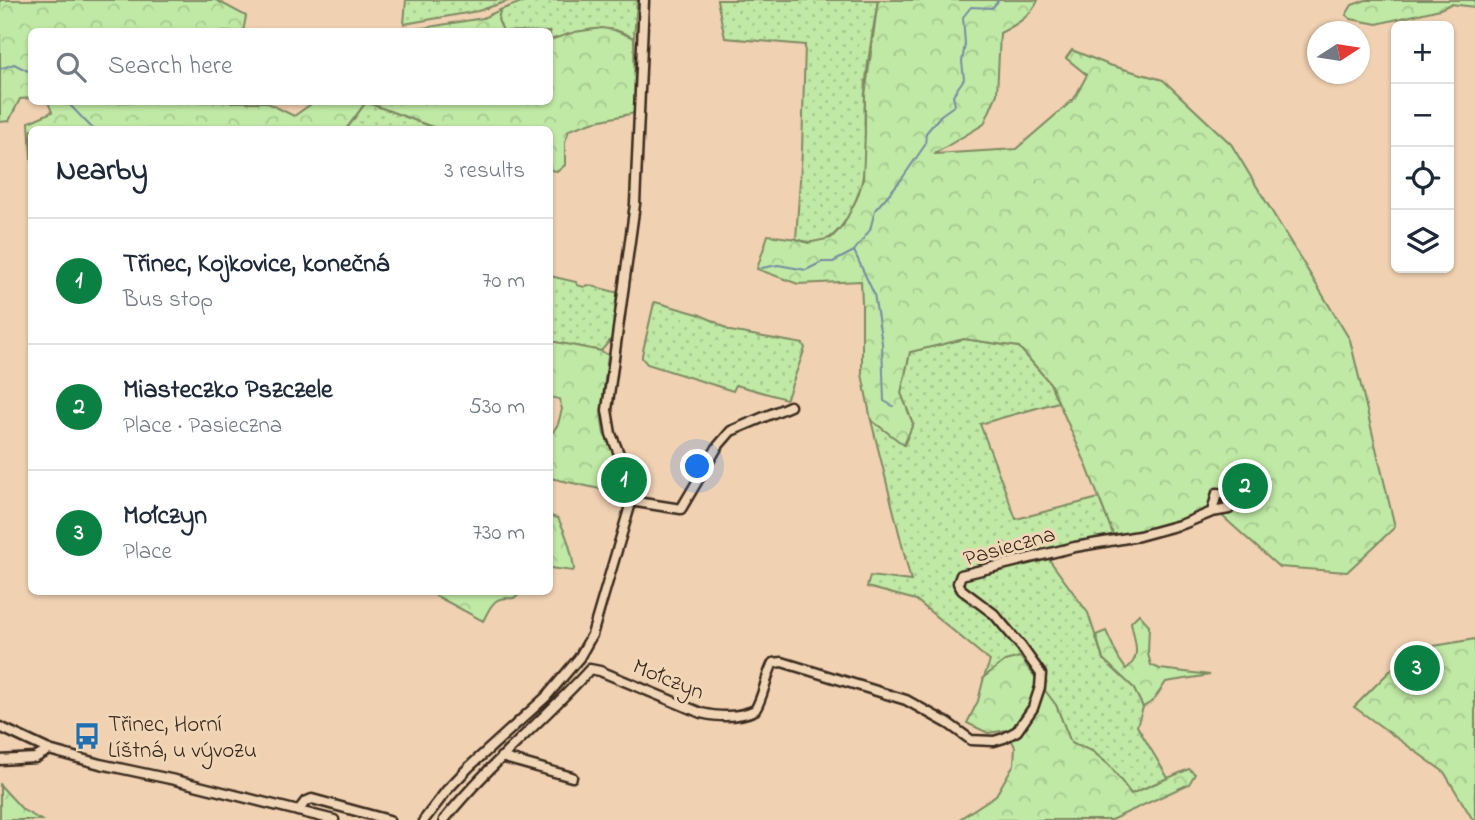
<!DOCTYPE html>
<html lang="en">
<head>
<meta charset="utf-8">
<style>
  body { margin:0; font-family:"Indie Flower",sans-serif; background:#f6f6f7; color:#1f2937 }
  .controls { position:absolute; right:21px; top:21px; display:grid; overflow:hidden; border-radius:10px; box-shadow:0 2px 5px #0004 }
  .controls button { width:63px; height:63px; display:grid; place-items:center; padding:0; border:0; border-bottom:2px solid #e0e1e3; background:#fff; color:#1f2937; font:35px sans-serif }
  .compass { position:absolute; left:1307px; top:21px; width:63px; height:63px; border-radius:50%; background:#fff; box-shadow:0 2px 5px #0004; rotate:78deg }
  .you { position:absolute; left:698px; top:467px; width:24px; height:24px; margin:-18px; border:5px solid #fff; border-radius:50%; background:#1a73e8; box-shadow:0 0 0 10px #1a73e833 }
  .badge { display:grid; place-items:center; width:46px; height:46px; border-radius:50%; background:#0b8043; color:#fff; font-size:23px; font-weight:700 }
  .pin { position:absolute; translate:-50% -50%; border:4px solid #fff; box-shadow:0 2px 7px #0006 }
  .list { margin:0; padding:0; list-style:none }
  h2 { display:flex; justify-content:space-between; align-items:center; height:91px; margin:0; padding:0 28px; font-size:30px }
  h2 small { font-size:23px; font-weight:400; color:#747a83 }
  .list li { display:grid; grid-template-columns:46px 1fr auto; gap:21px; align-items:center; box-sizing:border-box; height:126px; padding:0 28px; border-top:2px solid #e0e1e3 }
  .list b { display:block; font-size:26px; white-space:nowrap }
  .list p { margin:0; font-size:23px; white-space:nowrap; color:#747a83 }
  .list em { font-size:23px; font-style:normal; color:#747a83 }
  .icon { flex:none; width:38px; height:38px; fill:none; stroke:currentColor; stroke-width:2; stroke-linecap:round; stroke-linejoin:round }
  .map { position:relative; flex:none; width:1475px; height:820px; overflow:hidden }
  .search { position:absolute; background:#fff; box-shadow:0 2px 5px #0004; left:28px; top:28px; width:525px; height:77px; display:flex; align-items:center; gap:18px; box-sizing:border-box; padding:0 24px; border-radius:10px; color:#747a83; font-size:26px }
  .panel { position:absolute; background:#fff; box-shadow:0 2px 5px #0004; left:28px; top:126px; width:525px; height:469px; border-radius:10px }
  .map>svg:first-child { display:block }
</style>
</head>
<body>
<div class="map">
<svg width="1475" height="820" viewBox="0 0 1475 820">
  <defs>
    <pattern id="grass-dots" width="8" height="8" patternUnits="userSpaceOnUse" patternTransform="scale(1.75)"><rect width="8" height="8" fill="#c0e9a5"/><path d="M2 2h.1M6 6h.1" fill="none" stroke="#a6c88e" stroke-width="1.8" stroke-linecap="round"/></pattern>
    <pattern id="forest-crowns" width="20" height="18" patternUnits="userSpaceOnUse" patternTransform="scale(1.75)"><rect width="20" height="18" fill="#c0e9a5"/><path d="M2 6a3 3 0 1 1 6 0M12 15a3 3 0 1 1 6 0" fill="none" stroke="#a6c88e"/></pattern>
  </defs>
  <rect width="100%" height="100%" fill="#f0d1b2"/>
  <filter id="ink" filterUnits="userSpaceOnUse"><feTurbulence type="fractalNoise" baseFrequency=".0143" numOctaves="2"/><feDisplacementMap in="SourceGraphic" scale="14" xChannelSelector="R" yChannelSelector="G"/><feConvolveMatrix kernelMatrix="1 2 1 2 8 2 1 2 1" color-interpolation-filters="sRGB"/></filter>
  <g filter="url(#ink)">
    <!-- grass -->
    <g fill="url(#grass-dots)" stroke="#7e8a62" stroke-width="2">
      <path d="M 406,0 L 511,0 L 478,11 L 404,24 Z"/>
      <path d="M 527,0 L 637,0 L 634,38 C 604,21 581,31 550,40 L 550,32 L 503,31 L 498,20 L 500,10 Z"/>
      <path d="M 717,0 L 878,0 C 873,32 866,64 865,96 C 863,124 868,154 862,181 C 860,192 855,202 851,211 C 838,235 825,249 796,239 L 802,151 L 805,45 L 725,38 Z"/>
      <path d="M 366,102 L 438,129 L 346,130 Z"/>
      <path d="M 550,276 L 576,282 L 577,285 L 584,287 L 588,285 L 619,293 L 615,306 L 617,314 L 614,336 L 601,351 L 550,341 Z"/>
      <path d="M 655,302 L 698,314 L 714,321 L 730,331 L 803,344 L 805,348 L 787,398 L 786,399 L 736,385 L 733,391 L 647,364 L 642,358 L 642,355 L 654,303 Z"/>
      <path d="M 964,339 L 1019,347 L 1050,383 L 1058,402 L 980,424 L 1016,519 L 1099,498 L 1115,539 L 1048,558 L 1088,613 L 1103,659 L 1133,687 L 1143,707 L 1137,726 L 1168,778 L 1131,794 L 1109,765 L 1092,751 L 1071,743 L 1056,705 L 1005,661 L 984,677 L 990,661 L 916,600 L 867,587 L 870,576 L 911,581 L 871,420 L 904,444 L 913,424 L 901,393 L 910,352 Z"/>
    </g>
    <!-- forest -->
    <g fill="url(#forest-crowns)" stroke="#7e8a62" stroke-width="2">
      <path d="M 0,0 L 216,0 L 246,16 L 243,32 L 32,32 L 31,98 L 20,99 L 9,121 L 0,122 Z"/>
      <path d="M 878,0 L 1038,0 C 1032,16 1014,26 1000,33 L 997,94 L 984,124 L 934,154 L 1016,149 L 1074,99 L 1087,75 L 1066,58 L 1072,50 L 1109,65 L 1163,80 L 1231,144 L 1350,340 L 1395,527 L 1347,572 L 1279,567 L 1220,514 L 1115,539 L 1085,462 L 1050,383 L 1019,347 L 964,339 L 910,352 L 901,393 L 913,424 L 904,445 L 871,420 L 862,374 L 862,303 L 861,281 L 798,284 L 757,269 L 768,235 L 796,239 L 808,243 L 831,238 L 843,226 L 857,198 L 863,180 L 865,133 L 865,96 Z"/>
      <path d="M 1366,0 L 1475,0 L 1475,7 L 1451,4 L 1440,9 L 1377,24 L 1351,19 L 1346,15 L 1352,5 Z"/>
      <path d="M 500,10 L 498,20 L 503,31 L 405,31 L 483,18 Z"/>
      <path d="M 602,28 L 614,30 L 634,38 L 635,113 L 592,122 L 569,130 L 565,142 L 565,165 L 558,171 L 550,170 L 550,130 L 438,129 L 366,102 L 346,129 L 32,130 L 31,160 L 31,157 L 29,122 L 52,112 L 48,102 L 266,102 L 294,116 L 314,102 L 550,102 L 550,40 L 575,32 Z"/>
      <path d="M 550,341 L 601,351 L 608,355 L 601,413 L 604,434 L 622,469 L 614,476 L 609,491 L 550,478 L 550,436 L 558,424 L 562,409 L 559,399 L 550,397 Z"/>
      <path d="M 550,516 L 558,518 C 567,535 572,551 574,569 L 573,571 L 550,568 Z"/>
      <path d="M 429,592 L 521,592 C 513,604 505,594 496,601 C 490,605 486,616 483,621 Z"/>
      <path d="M 1139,614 L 1149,625 L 1148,654 L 1151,665 L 1160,669 L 1210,675 L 1166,682 L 1153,701 L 1143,707 L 1133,687 L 1103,659 L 1096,635 L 1106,631 L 1119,659 L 1126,669 C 1143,657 1134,640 1131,622 Z"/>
      <path d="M 1475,639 L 1475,820 L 1473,820 L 1444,772 L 1354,707 L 1411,650 Z"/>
      <path d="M 1020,657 L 1056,705 L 1071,743 L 1092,751 L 1109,765 L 1131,794 L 1189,769 L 1195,774 L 1189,784 L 1111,820 L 958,820 L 996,795 L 1014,764 L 1015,747 L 1007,730 L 988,733 L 967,723 L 978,701 L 984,677 L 1005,661 Z"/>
      <path d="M 0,785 L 23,810 L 41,820 L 0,820 Z"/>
    </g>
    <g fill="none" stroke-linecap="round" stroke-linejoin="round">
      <!-- stream -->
      <g stroke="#768ca1" stroke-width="2">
        <path d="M 0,69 L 14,64 L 32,73"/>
        <path d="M 67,102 L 94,130"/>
        <path d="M 762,268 L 778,265 L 806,270 L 822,262 L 833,262 L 854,251"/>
        <path d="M 893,406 L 884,401 L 882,343 L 874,294 L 854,251 L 870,230 L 875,210 L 901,180 L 925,145 L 926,133 L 941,115 L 955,105 L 953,95 L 964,79 L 962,62 L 965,44 L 963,17 L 971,7 L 992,8 L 999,0"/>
      </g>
      <defs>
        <g id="minor">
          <path d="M 630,501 L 681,509 L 718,446 L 731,431 L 790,406"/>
          <path d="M 0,727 L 49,750 L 100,764 L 175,780 L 334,820"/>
          <path d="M 501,757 L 572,777"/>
          <path d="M 0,760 L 35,758 L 49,750"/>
          <path d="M 298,811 L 305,802 L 312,799 L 389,820"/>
          <path d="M 424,820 L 447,790 L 469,767 L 546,697 L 579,658 L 592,635 L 630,506 L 632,486 L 611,434 L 607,410 L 635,204 L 644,0"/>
          <path d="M 444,820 C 488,765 543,721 590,669 L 600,671 L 701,713 C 718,717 738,718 755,710 C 764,696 765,678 773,663 L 782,662 L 906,700 L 949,724 L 971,740 L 994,741 L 1004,738 L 1017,731 L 1033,708 L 1040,687 L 1041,674 L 1021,646 L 994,614 L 962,590 L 958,583 L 961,575 L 1075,547 L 1139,536 L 1183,524 L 1212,512 L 1229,509 L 1226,494 L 1217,493 L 1212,512"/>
        </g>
      </defs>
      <!-- minor casing -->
      <use href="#minor" stroke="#3b2a1e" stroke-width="13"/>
      <!-- minor -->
      <use href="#minor" stroke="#f0d5b7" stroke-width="8"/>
    </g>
  </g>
  <!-- icons -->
  <defs>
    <symbol id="bus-bare" viewBox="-9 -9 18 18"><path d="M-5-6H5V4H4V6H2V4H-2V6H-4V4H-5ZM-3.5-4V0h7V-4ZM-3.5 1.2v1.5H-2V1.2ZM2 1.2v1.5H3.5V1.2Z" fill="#1f6fb2" stroke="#f0d5b7" stroke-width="2.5" paint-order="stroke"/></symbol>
  </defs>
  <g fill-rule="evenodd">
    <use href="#bus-bare" x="68" y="717" width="38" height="38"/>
  </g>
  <g text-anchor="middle" stroke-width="6" stroke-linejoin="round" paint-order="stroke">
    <!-- street labels -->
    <g font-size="23" fill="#3b2a1e" stroke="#f0d5b7">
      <text transform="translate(1009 545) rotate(-16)" y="8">Pasieczna</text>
      <text transform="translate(669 678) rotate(22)" y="8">Mołczyn</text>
    </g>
    <!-- poi labels -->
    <g font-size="23" fill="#3b2a1e" stroke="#f0d5b7" text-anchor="start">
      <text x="108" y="731">Třinec, Horní<tspan x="108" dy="26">Líštná, u vývozu</tspan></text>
    </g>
  </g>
</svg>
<div class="controls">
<button>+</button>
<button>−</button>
<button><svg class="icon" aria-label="locate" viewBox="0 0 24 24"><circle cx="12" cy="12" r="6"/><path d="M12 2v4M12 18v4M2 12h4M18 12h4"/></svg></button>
<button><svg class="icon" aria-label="layers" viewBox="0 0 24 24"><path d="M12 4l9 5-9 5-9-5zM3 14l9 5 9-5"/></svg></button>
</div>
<svg class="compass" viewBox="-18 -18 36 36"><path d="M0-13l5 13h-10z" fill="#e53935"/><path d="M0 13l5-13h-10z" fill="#747a83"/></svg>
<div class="you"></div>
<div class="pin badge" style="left:624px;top:480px">1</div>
<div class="pin badge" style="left:1245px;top:486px">2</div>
<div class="pin badge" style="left:1417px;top:668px">3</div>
<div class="search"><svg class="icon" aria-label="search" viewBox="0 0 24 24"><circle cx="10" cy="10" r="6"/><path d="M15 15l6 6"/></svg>Search here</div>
<section class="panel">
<h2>Nearby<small>3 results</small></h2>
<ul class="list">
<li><span class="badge">1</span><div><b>Třinec, Kojkovice, konečná</b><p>Bus stop</p></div><em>70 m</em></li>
<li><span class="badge">2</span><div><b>Miasteczko Pszczele</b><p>Place · Pasieczna</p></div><em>530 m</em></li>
<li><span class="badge">3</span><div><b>Mołczyn</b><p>Place</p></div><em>730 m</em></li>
</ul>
</section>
</div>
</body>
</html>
